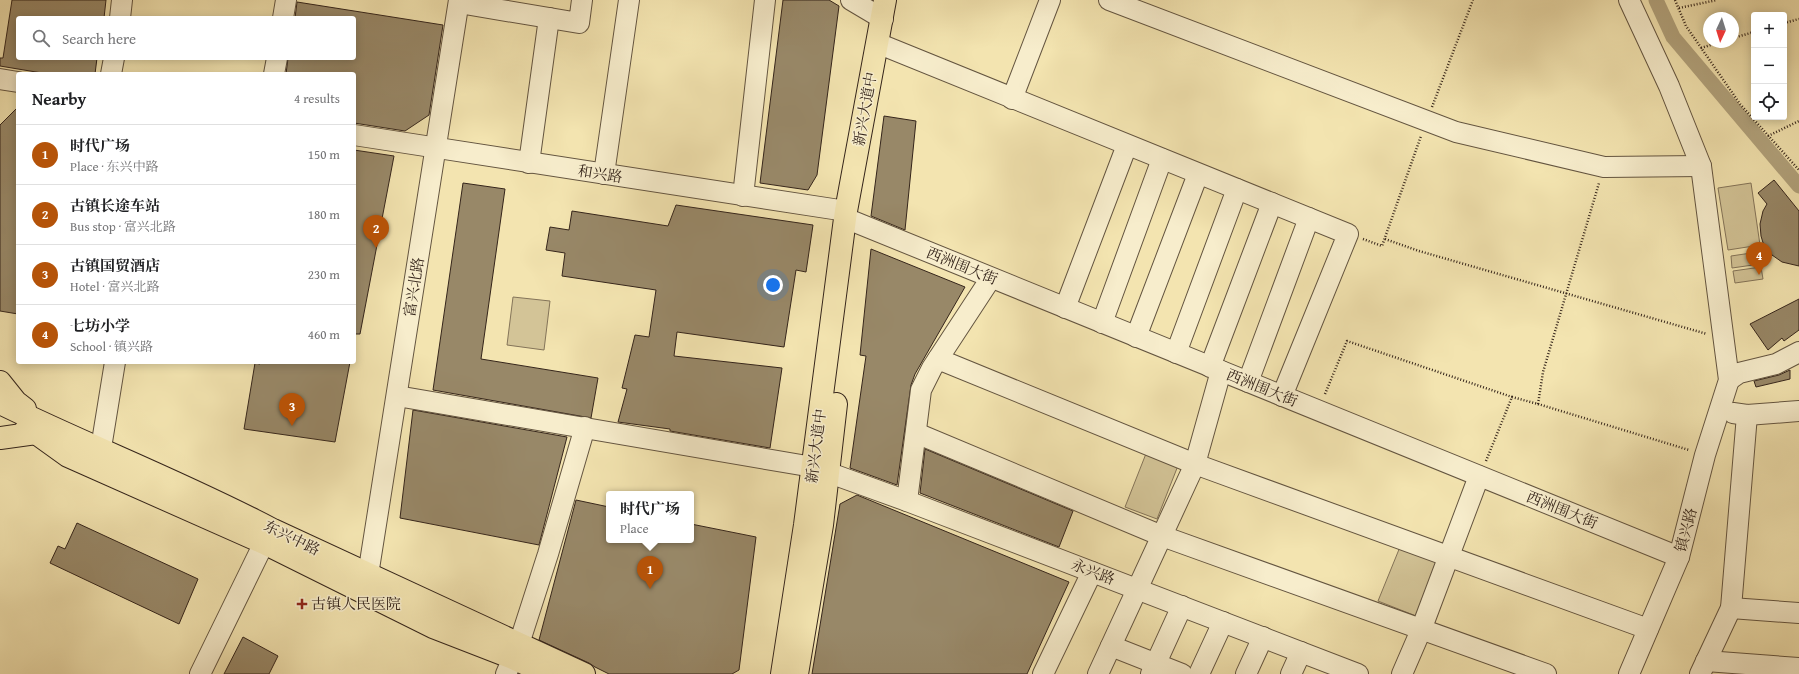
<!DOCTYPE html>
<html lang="en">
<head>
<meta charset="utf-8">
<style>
  body { margin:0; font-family:"Gentium Book Plus","Noto Serif SC",serif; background:#f2f2f2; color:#202124 }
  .controls { position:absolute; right:12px; top:12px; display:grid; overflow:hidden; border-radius:4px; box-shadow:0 2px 10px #0003 }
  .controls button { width:36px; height:36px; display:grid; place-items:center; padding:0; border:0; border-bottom:1px solid #e0e0e0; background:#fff; color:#202124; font:20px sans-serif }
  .compass { position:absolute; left:1703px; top:12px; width:36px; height:36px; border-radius:50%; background:#fff; box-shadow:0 2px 10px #0003; rotate:184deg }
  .you { position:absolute; left:773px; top:285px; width:14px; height:14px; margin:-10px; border:3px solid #fff; border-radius:50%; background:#1a73e8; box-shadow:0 0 0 6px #1a73e833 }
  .badge { display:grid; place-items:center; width:26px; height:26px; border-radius:50%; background:#b45309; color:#fff; font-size:13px; font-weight:700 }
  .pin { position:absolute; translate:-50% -33px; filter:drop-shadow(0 1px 2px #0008) }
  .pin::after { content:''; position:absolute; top:21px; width:14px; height:12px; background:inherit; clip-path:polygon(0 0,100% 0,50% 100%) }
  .popup { position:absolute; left:606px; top:491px; width:88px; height:52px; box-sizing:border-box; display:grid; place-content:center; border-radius:4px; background:#fff; filter:drop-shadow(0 1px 3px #0005); font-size:13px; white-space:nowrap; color:#757577 }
  .popup b { font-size:15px; color:#202124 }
  .popup::after { content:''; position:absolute; left:50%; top:100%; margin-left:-8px; border:8px solid transparent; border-top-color:#fff }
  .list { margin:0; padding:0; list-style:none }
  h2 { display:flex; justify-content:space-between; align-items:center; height:52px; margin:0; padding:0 16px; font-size:17px }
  h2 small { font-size:13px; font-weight:400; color:#757577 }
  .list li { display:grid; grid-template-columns:26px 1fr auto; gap:12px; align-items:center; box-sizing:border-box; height:60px; padding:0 16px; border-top:1px solid #e0e0e0 }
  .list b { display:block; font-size:15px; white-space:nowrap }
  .list p { margin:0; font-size:13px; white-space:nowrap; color:#757577 }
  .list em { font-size:13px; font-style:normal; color:#757577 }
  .icon { flex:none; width:22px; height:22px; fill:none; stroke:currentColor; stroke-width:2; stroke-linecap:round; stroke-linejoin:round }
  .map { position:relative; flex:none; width:1799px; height:674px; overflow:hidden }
  .search { position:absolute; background:#fff; box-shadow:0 2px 10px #0003; left:16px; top:16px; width:340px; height:44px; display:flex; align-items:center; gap:10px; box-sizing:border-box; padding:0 14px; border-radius:4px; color:#757577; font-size:15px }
  .panel { position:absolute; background:#fff; box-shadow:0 2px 10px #0003; left:16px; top:72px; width:340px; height:292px; border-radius:4px }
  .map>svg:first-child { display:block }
</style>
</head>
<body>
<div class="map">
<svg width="1799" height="674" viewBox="0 0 1799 674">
  <rect width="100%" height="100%" fill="#f3e4b0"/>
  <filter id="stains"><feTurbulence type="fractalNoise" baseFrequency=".005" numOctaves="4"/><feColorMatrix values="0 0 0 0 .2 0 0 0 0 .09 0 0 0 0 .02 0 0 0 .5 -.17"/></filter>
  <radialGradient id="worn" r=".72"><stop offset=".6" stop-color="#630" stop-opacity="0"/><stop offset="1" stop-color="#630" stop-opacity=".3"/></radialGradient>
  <!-- green -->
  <g fill="#d3c497" stroke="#847459">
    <path d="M 1751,183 L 1760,245 L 1728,250 L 1718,188 Z"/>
    <path d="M 1758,252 L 1760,264 L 1732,268 L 1731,256 Z"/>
    <path d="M 1761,267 L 1763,279 L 1735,283 L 1733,271 Z"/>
    <path d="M 513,297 L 550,301 L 544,350 L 507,345 Z"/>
    <path d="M 1149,446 L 1181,458 L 1157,519 L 1125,507 Z"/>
    <path d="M 1402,542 L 1439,557 L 1416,616 L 1378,601 Z"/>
  </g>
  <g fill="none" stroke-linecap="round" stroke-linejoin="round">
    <!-- canal -->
    <path stroke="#b2a37d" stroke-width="15" d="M 1656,0 L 1673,37 L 1799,186"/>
  </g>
  <!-- building -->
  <g fill="#988868" stroke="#35251b">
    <path d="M 12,0 L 106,0 L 104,18 L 18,18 L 18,58 L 97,58 L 95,74 L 48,74 L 0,66 L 0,58 L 3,58 Z"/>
    <path d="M 783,0 L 829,0 L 839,6 L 817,175 L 808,190 L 760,183 Z"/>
    <path d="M 297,2 L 443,25 L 429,115 L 405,131 L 354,123 L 354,74 L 286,74 L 288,58 L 354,58 L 354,18 L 295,18 Z"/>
    <path d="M 18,107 L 18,314 L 0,311 L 0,125 Z"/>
    <path d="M 884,116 L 916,121 L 905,230 L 871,216 Z"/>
    <path d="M 354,150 L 394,156 L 360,334 L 354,334 Z"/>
    <path d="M 1774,180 L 1799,211 L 1799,266 L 1782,262 L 1772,255 L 1764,246 L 1761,236 L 1760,224 L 1763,211 L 1767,204 L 1758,193 Z"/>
    <path d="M 463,183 L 505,189 L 481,359 L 598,378 L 591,418 L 433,390 Z"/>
    <path d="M 676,205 L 813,225 L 806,272 L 796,270 L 784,347 L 677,332 L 674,356 L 782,368 L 770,448 L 670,431 L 670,429 L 618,422 L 627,389 L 622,388 L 635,335 L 649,337 L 656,290 L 562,276 L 565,253 L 546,250 L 550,227 L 569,230 L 572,211 L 668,226 Z"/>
    <path d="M 871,249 L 965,287 L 915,374 L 911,385 L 897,485 L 850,468 L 866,356 L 860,355 Z"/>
    <path d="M 1799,299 L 1799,330 L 1784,341 L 1782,338 L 1768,350 L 1750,324 Z"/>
    <path d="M 260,362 L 350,362 L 335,442 L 244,429 L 255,363 L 260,364 Z"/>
    <path d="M 1790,370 L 1790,379 L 1756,387 L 1754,381 L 1779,375 Z"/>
    <path d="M 413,410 L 567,437 L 539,545 L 400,518 Z"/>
    <path d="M 925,449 L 1073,511 L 1059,547 L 920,493 Z"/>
    <path d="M 857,495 L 1069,582 L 1027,674 L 812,674 L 840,504 Z"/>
    <path d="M 576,500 L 609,507 L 609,540 L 691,540 L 691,524 L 756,537 L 739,670 L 732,674 L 609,674 L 595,667 L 589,663 L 539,640 Z"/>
    <path d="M 77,523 L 198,579 L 179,624 L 50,563 L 58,546 L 65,549 Z"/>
    <path d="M 243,637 L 278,656 L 269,674 L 224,674 Z"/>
  </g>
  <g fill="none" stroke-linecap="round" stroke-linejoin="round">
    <defs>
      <g id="minor">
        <path d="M 851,0 L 883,19"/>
        <path d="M 1109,0 L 1456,132 L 1604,167 L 1701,166"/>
        <path d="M 459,3 L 579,23 L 582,0"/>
        <path d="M 120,18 L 122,0"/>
        <path d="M 283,18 L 286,0"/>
        <path d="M 877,43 L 1348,234 L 1282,396"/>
        <path d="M 111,74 L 114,58"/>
        <path d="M 274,74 L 277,58"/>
        <path d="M 0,79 L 18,82"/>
        <path d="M 1012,99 L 1050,0"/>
        <path d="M 354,135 L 846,211"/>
        <path d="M 529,163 L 549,18"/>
        <path d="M 604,174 L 629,0"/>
        <path d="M 743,196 L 765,0"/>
        <path d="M 845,218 L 1679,557"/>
        <path d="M 1065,308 L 1127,145"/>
        <path d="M 1102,323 L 1162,159"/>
        <path d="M 1136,337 L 1198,174"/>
        <path d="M 1176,353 L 1237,189"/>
        <path d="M 938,359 L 1195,464 L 1648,629"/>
        <path d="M 1210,367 L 1272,203"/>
        <path d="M 1729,380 L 1739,373 L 1776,364 L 1799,352"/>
        <path d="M 1248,382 L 1309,218"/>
        <path d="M 397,396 L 813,467 L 907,501 L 1358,674"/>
        <path d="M 1733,413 L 1747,415 L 1799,411"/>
        <path d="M 916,433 L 1162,536 L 1546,674"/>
        <path d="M 101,448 L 115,362"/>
        <path d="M 907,501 L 921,390 L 932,368 L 991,278"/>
        <path d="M 368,575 L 459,0"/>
        <path d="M 1731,608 L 1799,613"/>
        <path d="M 519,644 L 548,554 L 585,427"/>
        <path d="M 1111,646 L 1182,674"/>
        <path d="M 1706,661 L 1799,668"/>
        <path d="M 200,674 L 264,543"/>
        <path d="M 506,674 L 513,658"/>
        <path d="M 1043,674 L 1092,572"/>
        <path d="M 1098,674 L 1195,464 L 1221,371"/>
        <path d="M 1151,674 L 1182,606"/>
        <path d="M 1199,674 L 1223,622"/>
        <path d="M 1246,674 L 1263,637"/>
        <path d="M 1291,674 L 1301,652"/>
        <path d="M 1402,674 L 1421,630 L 1479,476"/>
        <path d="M 1629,674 L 1679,557 L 1705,455 L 1729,380 L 1701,166 L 1669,86 L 1629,0"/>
        <path d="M 1700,674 L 1731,608 L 1747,415"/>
      </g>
      <g id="major">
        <path d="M 0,382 L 16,402 L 25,409"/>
        <path d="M 0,403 C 90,447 184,483 273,530 L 584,674"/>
        <path d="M 26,429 L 36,433 L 68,456 L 264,543 L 433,627 L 513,658 L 547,674"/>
        <path d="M 0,438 L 36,433"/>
        <path d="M 782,674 L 805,525 L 846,211 L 885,0"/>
        <path d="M 797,674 L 822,525 L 836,404"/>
      </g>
    </defs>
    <!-- minor casing -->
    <use href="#minor" stroke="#645540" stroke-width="22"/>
    <!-- major casing -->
    <use href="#major" stroke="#35251b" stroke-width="24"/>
    <!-- path -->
    <g stroke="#35251b" stroke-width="2.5" stroke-dasharray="1 2" stroke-linecap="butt">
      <path d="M 1675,0 L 1686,26 L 1740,104 L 1799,170"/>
      <path d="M 1679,8 L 1717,0"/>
      <path d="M 1784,23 L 1799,19"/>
      <path d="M 1733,38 L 1754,32"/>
      <path d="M 1701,48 L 1720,42"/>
      <path d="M 1432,107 L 1473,0"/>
      <path d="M 1768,136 L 1799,121"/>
      <path d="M 1363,239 L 1382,246 L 1421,136"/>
      <path d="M 1385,239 L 1419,251 L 1707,334"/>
      <path d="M 1325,394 L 1347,341 L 1512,397"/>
      <path d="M 1538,404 L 1689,450"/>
      <path d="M 1486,461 L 1512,397 L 1538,404 L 1543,372 L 1599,183"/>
    </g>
    <!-- minor -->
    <use href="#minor" stroke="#f7edcc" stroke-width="20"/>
    <!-- major -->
    <use href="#major" stroke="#f3e4b0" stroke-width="22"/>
  </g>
  <!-- markers -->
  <path fill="#8f2418" stroke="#f7edcc" stroke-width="1.5" d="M300 598h4v4h4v4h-4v4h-4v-4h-4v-4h4z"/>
  <g text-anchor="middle" stroke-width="3" stroke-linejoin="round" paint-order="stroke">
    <!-- street labels -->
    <g font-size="15" fill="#35251b" stroke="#f7edcc">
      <text transform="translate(865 109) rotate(-80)" y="5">新兴大道中</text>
      <text transform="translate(600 174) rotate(9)" y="5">和兴路</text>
      <text transform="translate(962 266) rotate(22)" y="5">西洲围大街</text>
      <text transform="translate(414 287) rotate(-81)" y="5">富兴北路</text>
      <text transform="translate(1262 388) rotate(22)" y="5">西洲围大街</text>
      <text transform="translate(816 446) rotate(-83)" y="5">新兴大道中</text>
      <text transform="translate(1562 510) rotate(22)" y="5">西洲围大街</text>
      <text transform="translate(1686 530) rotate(-75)" y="5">镇兴路</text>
      <text transform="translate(292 538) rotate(26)" y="5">东兴中路</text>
      <text transform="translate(1093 572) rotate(21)" y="5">永兴路</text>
    </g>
    <!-- poi labels -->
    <g font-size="15" fill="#35251b" stroke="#f7edcc" text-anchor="start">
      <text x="311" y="609">古镇人民医院</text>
    </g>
  </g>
  <rect width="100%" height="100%" filter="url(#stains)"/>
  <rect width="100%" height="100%" fill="url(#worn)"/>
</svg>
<div class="controls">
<button>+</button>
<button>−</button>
<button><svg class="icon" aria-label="locate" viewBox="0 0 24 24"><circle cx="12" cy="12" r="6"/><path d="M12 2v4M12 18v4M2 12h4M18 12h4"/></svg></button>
</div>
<svg class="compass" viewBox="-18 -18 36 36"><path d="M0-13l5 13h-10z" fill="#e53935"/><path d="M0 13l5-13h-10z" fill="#757577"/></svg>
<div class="you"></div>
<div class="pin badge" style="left:650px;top:589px">1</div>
<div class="popup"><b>时代广场</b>Place</div>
<div class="pin badge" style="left:376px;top:248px">2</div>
<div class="pin badge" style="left:292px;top:426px">3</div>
<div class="pin badge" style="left:1759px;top:275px">4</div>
<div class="search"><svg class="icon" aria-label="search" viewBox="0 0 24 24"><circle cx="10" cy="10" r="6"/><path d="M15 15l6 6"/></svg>Search here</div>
<section class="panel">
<h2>Nearby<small>4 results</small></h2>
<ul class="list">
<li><span class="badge">1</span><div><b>时代广场</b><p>Place · 东兴中路</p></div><em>150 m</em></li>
<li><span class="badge">2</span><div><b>古镇长途车站</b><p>Bus stop · 富兴北路</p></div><em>180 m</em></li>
<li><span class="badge">3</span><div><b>古镇国贸酒店</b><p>Hotel · 富兴北路</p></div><em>230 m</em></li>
<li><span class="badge">4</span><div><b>七坊小学</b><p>School · 镇兴路</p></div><em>460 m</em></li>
</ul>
</section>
</div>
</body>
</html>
